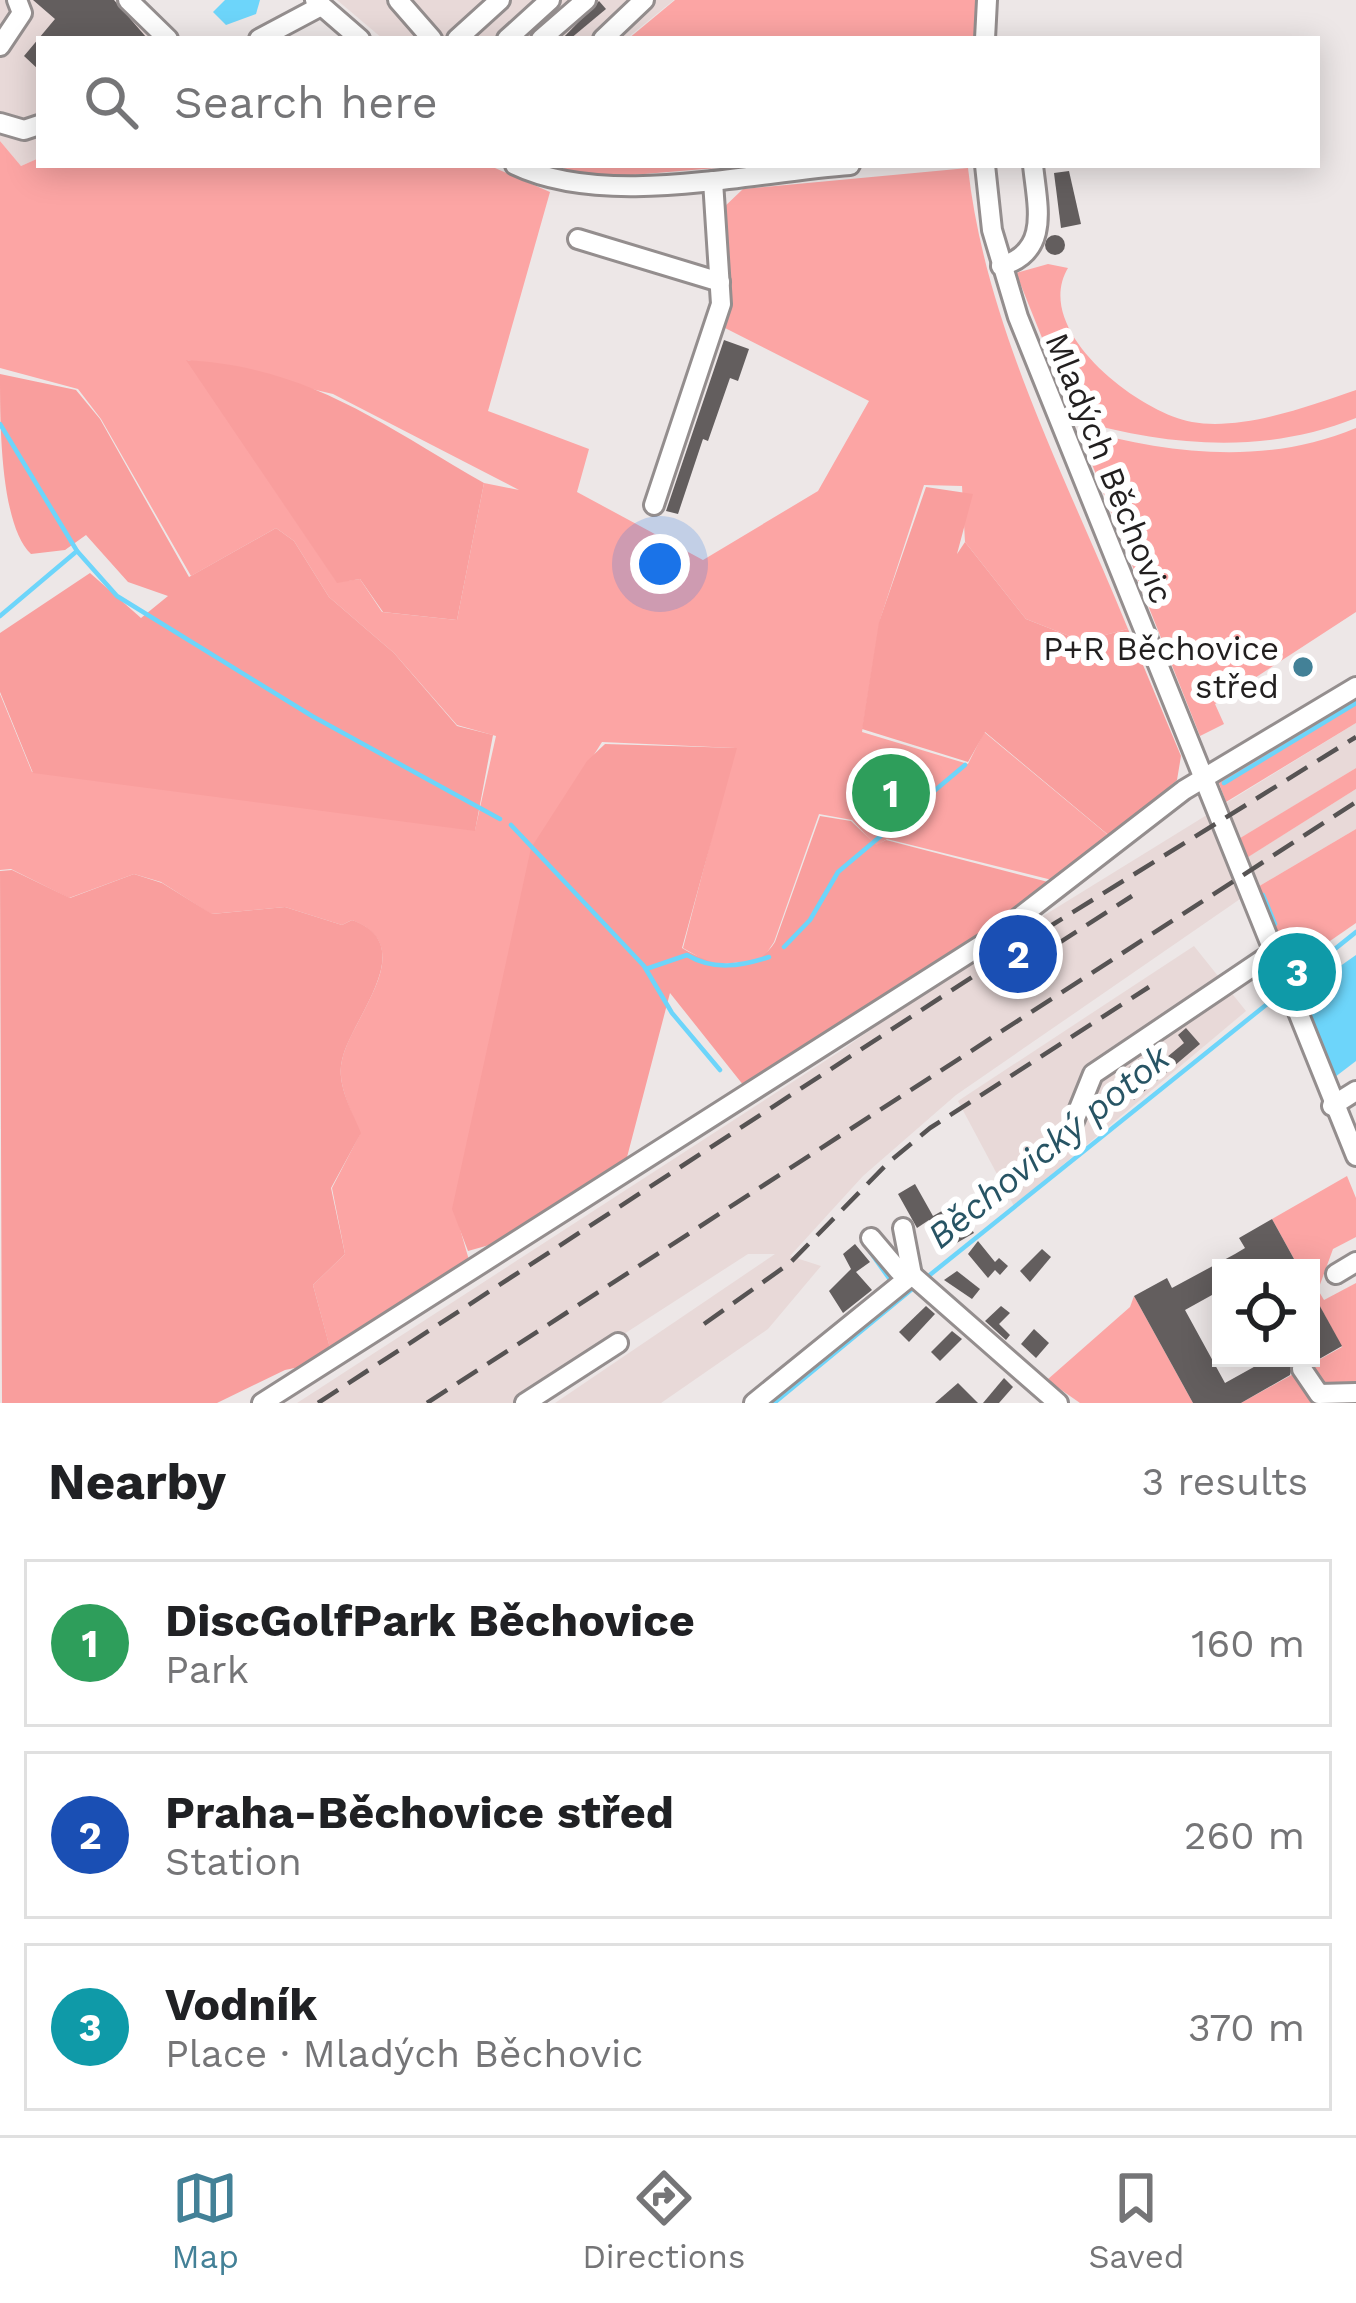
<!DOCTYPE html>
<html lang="en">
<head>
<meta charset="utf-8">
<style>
  body { margin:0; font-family:"Work Sans",sans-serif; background:#f6f6f6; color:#202124 }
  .controls { position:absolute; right:36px; bottom:36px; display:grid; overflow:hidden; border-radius:0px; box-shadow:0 6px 30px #0003 }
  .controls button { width:108px; height:108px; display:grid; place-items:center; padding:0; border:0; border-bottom:3px solid #e0e0e0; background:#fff; color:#202124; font:60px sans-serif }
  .you { position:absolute; left:660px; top:564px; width:42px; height:42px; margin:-30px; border:9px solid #fff; border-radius:50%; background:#1a73e8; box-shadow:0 0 0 18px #1a73e833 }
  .badge { display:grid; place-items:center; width:78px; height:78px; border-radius:50%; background:#438197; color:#fff; font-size:39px; font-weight:700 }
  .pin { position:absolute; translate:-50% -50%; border:6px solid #fff; box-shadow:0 3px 12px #0006 }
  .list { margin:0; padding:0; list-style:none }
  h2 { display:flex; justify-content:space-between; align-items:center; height:156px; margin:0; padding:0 48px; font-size:51px }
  h2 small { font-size:39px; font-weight:400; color:#757577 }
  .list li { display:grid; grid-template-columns:78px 1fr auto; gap:36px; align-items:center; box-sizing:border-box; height:168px; margin:0 24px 24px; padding:0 24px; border:3px solid #e0e0e0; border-radius:0px }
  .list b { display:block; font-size:45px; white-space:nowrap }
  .list p { margin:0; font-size:39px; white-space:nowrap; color:#757577 }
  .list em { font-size:39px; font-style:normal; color:#757577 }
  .icon { flex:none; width:66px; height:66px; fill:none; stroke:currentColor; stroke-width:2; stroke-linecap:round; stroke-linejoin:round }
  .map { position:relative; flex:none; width:1356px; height:1403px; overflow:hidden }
  .search { position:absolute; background:#fff; box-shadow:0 6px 30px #0003; left:36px; right:36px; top:36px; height:132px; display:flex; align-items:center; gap:30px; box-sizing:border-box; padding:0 42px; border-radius:0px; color:#757577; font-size:45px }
  .sheet { height:732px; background:#fff }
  nav { display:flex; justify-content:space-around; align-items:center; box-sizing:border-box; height:168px; border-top:3px solid #e0e0e0; background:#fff; font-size:33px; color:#757577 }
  nav a { display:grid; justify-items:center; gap:6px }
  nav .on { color:#438197 }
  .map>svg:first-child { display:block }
</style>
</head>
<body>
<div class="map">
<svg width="1356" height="1403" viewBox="0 0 1356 1403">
  <rect width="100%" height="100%" fill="#ede7e7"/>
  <!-- built -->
  <g fill="#e8d9d8">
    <path d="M 0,0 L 114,0 L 159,39 L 39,39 L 39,158 L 21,166 L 0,141 Z"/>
    <path d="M 337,0 L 674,0 L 626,39 L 383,39 Z"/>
    <path d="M 1356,723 L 1356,768 L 1238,840 L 1246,858 L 1356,789 L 1356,829 L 1256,888 L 956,1095 L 863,1176 L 790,1256 L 821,1266 L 768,1329 L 661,1403 L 555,1403 L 775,1254 L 748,1254 L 517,1403 L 297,1403 L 842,1050 L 946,976 Z"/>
    <path d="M 1194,946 L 1246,1011 L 1014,1206 L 958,1101 Z"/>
  </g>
  <!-- green -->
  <g fill="#fca5a4" fill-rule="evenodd">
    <path d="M 675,0 L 978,0 L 977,39 L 628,39 Z"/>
    <path d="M 0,141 L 21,166 L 39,158 L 39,165 L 488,165 L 550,192 L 488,411 L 589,449 L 577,492 L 703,560 L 818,491 L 869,401 L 725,328 L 722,209 L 743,189 L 968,168 C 986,329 1068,481 1128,629 L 1082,641 L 1026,619 L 965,542 L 962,486 L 924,485 L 880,620 L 862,732 L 968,764 L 984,732 L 1114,840 L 1060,882 L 887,839 L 876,846 L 852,820 L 819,814 L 774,942 L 762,960 L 713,965 L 683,948 L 735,748 L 602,742 L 533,851 L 454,1208 L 471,1267 L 332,1356 L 313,1285 L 345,1254 L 332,1188 L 360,1134 C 352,1111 336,1084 342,1060 C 351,1017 422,947 352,920 L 342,925 L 285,907 L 211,914 L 161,882 L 134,874 L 69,898 L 11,869 L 0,870 L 0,694 L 32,772 L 475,830 L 496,736 L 457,725 L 394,653 L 329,597 L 294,541 L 276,528 L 191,576 L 101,419 L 78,389 L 0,368 ZM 187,360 L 333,394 L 519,490 L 484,483 L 457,620 L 382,612 L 360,579 L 337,582 Z"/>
    <path d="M 561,165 L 752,165 L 608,177 L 570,175 Z"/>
    <path d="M 1048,264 L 1068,268 C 1031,330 1138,412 1192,422 C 1242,431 1310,406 1356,390 L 1356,418 C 1263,455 1169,446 1075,420 L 1016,273 Z"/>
    <path d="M 1356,428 L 1356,612 L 1215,704 L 1224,724 L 1200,736 L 1078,429 C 1170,454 1265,466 1356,428 Z"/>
    <path d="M 1356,691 L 1356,723 L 1226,802 L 1216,775 Z"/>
    <path d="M 1356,768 L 1356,789 L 1245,859 L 1237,840 Z"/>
    <path d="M 1356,829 L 1356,923 L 1288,970 L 1256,888 Z"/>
    <path d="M 1347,1176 L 1356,1198 L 1356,1237 L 1333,1249 L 1318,1290 L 1324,1300 L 1356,1283 L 1356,1403 L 1241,1403 L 1342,1347 L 1311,1290 L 1311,1268 L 1299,1268 L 1272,1219 Z"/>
    <path d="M 1134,1296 L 1193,1403 L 1080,1403 L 1047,1380 L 1130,1307 Z"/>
  </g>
  <!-- forest -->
  <g fill="#f99e9d">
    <path d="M 186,360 C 309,367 381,424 484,483 L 457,620 L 383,612 L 360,579 L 337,583 Z"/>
    <path d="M 0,374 L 76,390 L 100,419 L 189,577 L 276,528 L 294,541 L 329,597 L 394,653 L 457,726 L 493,735 L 475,831 L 33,773 L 0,692 L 0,633 L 90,573 L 141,618 L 168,596 L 128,582 L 86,535 L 65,550 L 31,554 C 0,525 0,422 0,374 Z"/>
    <path d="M 926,487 L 973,494 L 957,554 L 965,542 L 1026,619 L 1082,641 L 1128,629 L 1181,756 L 1177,780 L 1112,838 L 985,732 L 968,762 L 862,729 L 879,622 Z"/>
    <path d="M 605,744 L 737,748 L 682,948 C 715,967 751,979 775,942 L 820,816 L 851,821 L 876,845 L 886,840 L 1056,884 L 744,1086 L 670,993 L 626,1161 L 507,1240 L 468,1251 L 452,1209 L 531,848 L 587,761 Z"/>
    <path d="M 12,870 L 70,898 L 134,874 L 162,883 L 212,914 L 285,907 L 342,925 L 352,920 C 422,945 351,1018 342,1060 C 336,1084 352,1111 361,1133 L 331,1188 L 345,1254 L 313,1285 L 330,1348 L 314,1364 L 285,1370 L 217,1403 L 2,1403 L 0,871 Z"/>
  </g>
  <!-- water -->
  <g fill="#6dd5fa">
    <path d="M 225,0 L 260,0 L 256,14 L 226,25 L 213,12 Z"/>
    <path d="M 1356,955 L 1356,1061 L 1335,1077 L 1303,1003 L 1309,988 Z"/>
  </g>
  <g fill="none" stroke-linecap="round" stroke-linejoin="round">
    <!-- stream -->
    <g stroke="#6dd5fa" stroke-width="4.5">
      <path d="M 0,424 L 77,551 L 117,596 L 312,716 L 500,819"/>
      <path d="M 0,616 L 77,551"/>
      <path d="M 1224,783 L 1356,703"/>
      <path d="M 511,825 L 644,966 L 672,1013 L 720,1070"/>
      <path d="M 1263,895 L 1275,924"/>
      <path d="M 1281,938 L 1295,981"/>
      <path d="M 784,947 L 810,920 L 838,872 L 965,765"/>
      <path d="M 646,969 L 687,955 C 714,971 741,966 769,957"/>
      <path d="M 1290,985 L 1356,932"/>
      <path d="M 871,1253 L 891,1281"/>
      <path d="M 926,1278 L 1282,992"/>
      <path d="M 774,1403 L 917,1285"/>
    </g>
  </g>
  <!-- building -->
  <g fill="#635e5e">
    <path d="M 33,0 L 114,0 L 146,37 L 39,39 L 39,70 L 24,56 L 55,19 Z"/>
    <path d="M 599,1 L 606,9 L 570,39 L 562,39 Z"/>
    <path d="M 1069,171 L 1081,224 L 1061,228 L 1054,173 Z"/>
    <circle cx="1055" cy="245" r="10"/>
    <path d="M 724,340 L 749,349 L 738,381 L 730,378 L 708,441 L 703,439 L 678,514 L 666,511 Z"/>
    <path d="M 1186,1028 L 1200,1044 L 1134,1100 L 1116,1078 L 1139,1059 L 1149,1072 L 1184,1043 L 1178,1035 Z"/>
    <path d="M 915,1184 L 933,1216 L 956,1203 L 974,1233 L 955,1244 L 929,1220 L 917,1228 L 898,1194 Z"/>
    <path d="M 1272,1219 L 1299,1268 L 1221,1268 L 1221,1290 L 1185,1310 L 1225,1383 L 1270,1358 L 1294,1358 L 1290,1375 L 1241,1403 L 1193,1403 L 1134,1296 L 1167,1278 L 1172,1288 L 1235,1254 L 1245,1248 L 1239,1238 Z"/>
    <path d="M 978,1241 L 995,1262 L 999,1258 L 1008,1266 L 1000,1275 L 995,1270 L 988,1278 L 968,1254 Z"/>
    <path d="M 855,1244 L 870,1262 L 856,1272 L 872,1290 L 843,1313 L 829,1291 L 851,1269 L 843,1254 Z"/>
    <path d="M 1042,1249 L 1051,1257 L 1030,1282 L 1020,1271 Z"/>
    <path d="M 957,1271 L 980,1289 L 972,1299 L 944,1280 Z"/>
    <path d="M 1311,1290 L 1342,1346 L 1314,1362 L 1309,1358 Z"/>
    <path d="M 926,1306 L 935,1314 L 909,1342 L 899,1332 Z"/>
    <path d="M 1001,1306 L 1010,1313 L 999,1324 L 1010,1335 L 1006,1340 L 985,1321 Z"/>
    <path d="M 1034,1329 L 1049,1343 L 1036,1358 L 1021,1344 Z"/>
    <path d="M 952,1331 L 962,1339 L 940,1361 L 931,1352 Z"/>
    <path d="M 1004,1378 L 1013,1387 L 999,1403 L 983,1403 Z"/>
    <path d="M 958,1383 L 978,1403 L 935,1403 Z"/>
  </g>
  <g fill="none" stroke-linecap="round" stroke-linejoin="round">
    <defs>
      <g id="minor">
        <path d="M 128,0 L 168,39"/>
        <path d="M 315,0 L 360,39"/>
        <path d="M 398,0 L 432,39"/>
        <path d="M 259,39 L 321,6"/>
        <path d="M 457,39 L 500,0"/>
        <path d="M 507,39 L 550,0"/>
        <path d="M 541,39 L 586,0"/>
        <path d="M 603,39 L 644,0"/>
        <path d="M 985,39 L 987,0"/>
        <path d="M 0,46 L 22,13 L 17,0"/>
        <path d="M 0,123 L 24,130 L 39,125"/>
        <path d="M 515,165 C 607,209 750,172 850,165"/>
        <path d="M 985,165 L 992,230 L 1018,317 L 1356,1156"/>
        <path d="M 578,239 L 720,282"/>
        <path d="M 1001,266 C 1051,252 1037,205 1033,165"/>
        <path d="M 654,505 L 721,304 L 713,181"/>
        <path d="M 1332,1106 L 1356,1091"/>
        <path d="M 1074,1121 L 1093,1074 L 1271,954"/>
        <path d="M 903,1228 L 912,1275"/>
        <path d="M 871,1238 L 899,1271 L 912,1275 L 1058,1403"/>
        <path d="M 1336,1274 L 1356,1262"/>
        <path d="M 1302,1369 L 1319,1394 L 1356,1393"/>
        <path d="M 262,1403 L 994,937 L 1184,790 L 1356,687"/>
        <path d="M 525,1403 L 618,1343"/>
        <path d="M 754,1403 L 912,1275"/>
      </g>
    </defs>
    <!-- minor casing -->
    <use href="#minor" stroke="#948e8e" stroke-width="24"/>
    <!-- minor -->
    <use href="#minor" stroke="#fff" stroke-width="18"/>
    <!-- rail -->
    <g stroke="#565353" stroke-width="4.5" stroke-dasharray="24 12" stroke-linecap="butt">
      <path d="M 1026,964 L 1132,896"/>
      <path d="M 704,1324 L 790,1263 L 889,1162 L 930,1128 L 1149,987"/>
      <path d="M 318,1403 L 1052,925 L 1356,737"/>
      <path d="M 427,1403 L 1356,802"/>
    </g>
  </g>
  <!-- markers -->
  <circle fill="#438197" stroke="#fff" stroke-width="4.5" cx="1303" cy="667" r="12"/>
  <g text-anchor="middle" stroke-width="12" stroke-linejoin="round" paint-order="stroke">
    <!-- street labels -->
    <g font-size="33" fill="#221f1f" stroke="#fff">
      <text transform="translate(1110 468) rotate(68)" y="12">Mladých Běchovic</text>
    </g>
    <!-- poi labels -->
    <g font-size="33" fill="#221f1f" stroke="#fff" text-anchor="end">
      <text x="1279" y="660">P+R Běchovice<tspan x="1279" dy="38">střed</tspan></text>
    </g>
    <!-- water labels -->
    <g font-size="36" font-style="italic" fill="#275464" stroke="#fff">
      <text transform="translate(1048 1146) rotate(-39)" y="13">Běchovický potok</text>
    </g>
  </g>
</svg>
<div class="controls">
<button><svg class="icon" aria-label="locate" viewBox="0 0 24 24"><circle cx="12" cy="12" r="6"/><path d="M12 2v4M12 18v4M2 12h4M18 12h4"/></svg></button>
</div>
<div class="you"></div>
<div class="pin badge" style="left:891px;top:793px;background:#2e9e5b">1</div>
<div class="pin badge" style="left:1018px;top:954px;background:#1a4fb4">2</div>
<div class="pin badge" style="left:1297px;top:972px;background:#0f9aa8">3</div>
<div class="search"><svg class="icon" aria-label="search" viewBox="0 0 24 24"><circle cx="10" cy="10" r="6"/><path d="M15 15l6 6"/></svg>Search here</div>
</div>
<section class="sheet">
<h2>Nearby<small>3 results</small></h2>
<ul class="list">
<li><span class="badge" style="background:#2e9e5b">1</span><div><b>DiscGolfPark Běchovice</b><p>Park</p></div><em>160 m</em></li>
<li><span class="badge" style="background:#1a4fb4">2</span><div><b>Praha-Běchovice střed</b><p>Station</p></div><em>260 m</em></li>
<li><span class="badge" style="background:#0f9aa8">3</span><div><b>Vodník</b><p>Place · Mladých Běchovic</p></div><em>370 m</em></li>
</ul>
</section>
<nav>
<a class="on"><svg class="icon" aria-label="map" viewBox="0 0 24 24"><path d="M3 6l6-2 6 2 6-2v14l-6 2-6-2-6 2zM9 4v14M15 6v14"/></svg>Map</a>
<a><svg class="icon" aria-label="directions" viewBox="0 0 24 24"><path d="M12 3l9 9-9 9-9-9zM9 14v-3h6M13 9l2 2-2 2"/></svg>Directions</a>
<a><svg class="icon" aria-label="saved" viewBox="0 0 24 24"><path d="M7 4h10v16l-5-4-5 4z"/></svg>Saved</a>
</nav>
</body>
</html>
